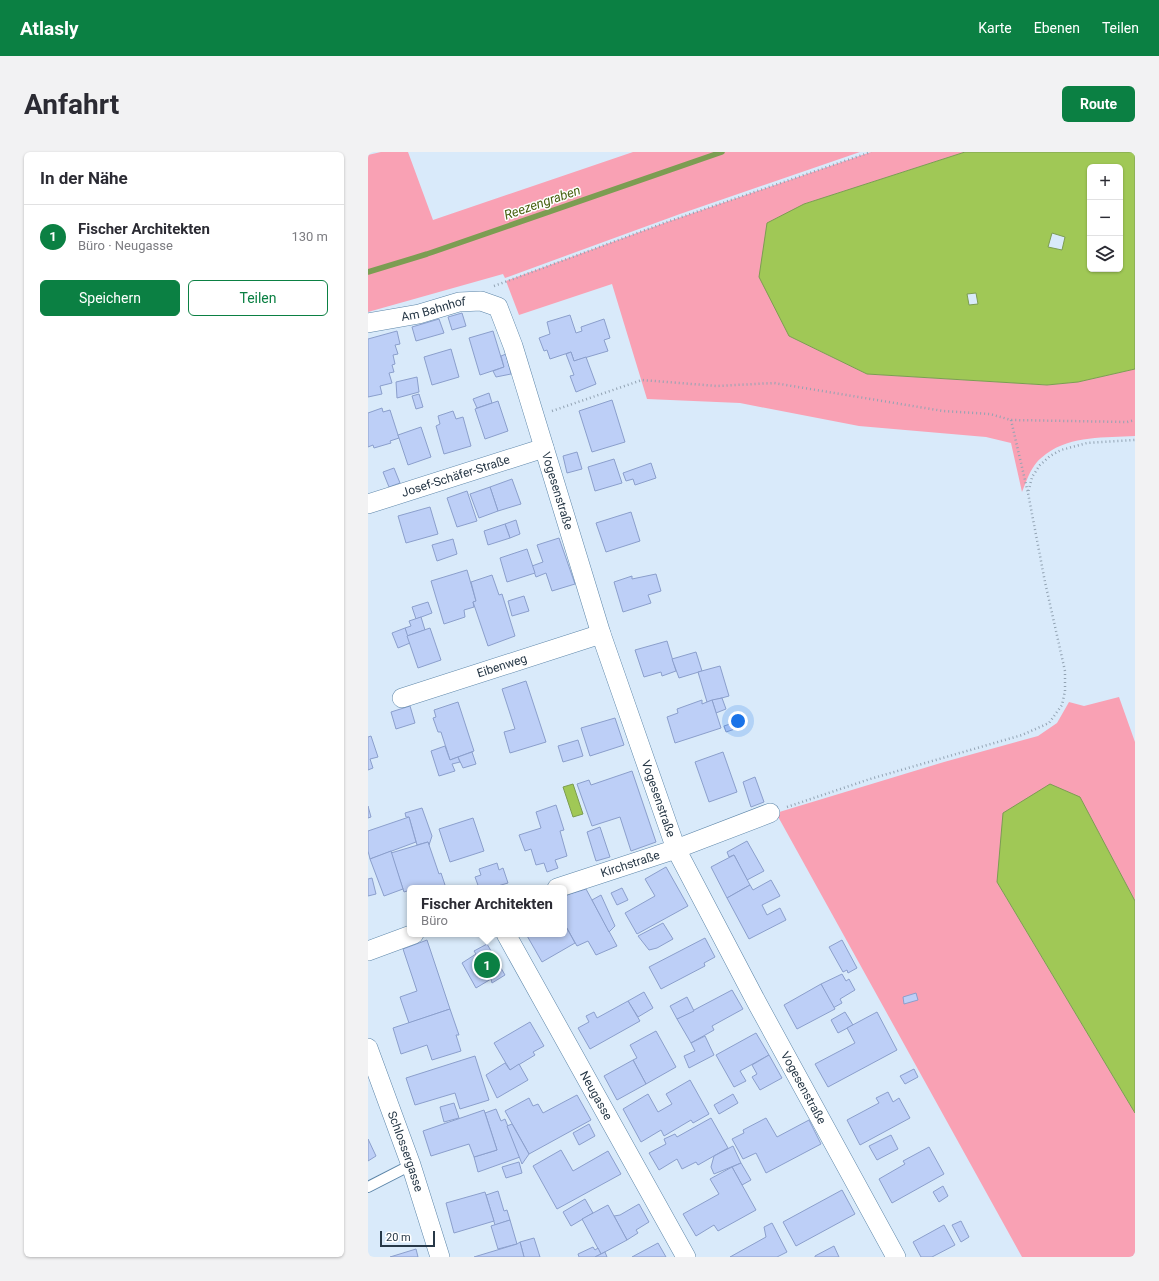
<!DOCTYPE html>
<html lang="de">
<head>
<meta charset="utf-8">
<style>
  body { margin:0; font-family:Roboto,sans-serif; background:#f2f2f3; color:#2b2b33 }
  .controls { position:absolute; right:12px; top:12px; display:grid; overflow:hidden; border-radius:6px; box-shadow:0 1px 3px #0004 }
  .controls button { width:36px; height:36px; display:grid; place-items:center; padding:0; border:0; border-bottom:1px solid #e1e1e2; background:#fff; color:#2b2b33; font:20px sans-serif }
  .scale { position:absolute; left:12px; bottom:10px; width:55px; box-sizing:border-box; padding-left:4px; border:2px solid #273847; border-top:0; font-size:11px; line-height:14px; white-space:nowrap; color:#273847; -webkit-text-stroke:3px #fff; paint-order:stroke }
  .you { position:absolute; left:370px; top:569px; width:14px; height:14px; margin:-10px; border:3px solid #fff; border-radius:50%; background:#1a73e8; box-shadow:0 0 0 6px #1a73e833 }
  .badge { display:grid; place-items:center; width:26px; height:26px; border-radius:50%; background:#0b8043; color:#fff; font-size:13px; font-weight:700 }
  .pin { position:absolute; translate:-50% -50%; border:2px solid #fff; box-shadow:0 1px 4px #0006 }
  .popup { position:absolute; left:39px; top:733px; width:160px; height:52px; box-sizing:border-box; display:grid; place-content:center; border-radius:6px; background:#fff; filter:drop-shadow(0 1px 3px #0005); font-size:13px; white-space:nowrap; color:#7c7c81 }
  .popup b { font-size:15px; color:#2b2b33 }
  .popup::after { content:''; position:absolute; left:50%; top:100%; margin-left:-8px; border:8px solid transparent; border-top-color:#fff }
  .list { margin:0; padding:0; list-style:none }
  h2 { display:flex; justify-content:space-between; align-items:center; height:52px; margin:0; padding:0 16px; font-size:17px }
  h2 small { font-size:13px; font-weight:400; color:#7c7c81 }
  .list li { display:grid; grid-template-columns:26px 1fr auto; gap:12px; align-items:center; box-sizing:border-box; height:64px; padding:0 16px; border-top:1px solid #e1e1e2 }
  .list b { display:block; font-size:15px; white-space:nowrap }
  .list p { margin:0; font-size:13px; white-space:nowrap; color:#7c7c81 }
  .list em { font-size:13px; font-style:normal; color:#7c7c81 }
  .actions { display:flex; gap:8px; padding:12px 16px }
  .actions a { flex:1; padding:9px 0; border:1px solid #0b8043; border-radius:6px; text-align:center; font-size:14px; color:#0b8043 }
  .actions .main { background:#0b8043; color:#fff }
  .icon { flex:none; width:22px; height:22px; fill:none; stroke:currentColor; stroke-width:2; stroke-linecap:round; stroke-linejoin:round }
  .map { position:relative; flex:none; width:767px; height:1105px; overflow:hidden; border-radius:6px }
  header { display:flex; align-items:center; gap:24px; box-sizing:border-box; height:56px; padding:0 20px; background:#0b8043; color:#fff }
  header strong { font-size:19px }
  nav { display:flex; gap:22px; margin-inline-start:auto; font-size:14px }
  .intro { display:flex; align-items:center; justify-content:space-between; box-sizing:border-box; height:96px; padding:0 24px }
  h1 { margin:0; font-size:28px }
  .button { padding:10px 18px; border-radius:6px; background:#0b8043; color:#fff; font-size:14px; font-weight:700 }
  main { display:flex; gap:24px; padding:0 24px }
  aside { flex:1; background:#fff; border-radius:6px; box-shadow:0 1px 3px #0004 }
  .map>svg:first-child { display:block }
</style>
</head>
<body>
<header>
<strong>Atlasly</strong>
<nav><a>Karte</a><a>Ebenen</a><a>Teilen</a></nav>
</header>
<div class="intro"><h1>Anfahrt</h1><a class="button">Route</a></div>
<main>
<aside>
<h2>In der Nähe<small></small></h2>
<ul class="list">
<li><span class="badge">1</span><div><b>Fischer Architekten</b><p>Büro · Neugasse</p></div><em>130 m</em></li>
</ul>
<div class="actions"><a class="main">Speichern</a><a>Teilen</a></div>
</aside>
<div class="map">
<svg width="767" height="1105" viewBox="0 0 767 1105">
  <rect width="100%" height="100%" fill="#d9eafa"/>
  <!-- green -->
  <g fill="#f9a1b4">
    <path d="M 13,0 L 40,0 L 65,68 L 265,0 L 492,0 L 312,62 L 137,126 L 135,122 L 0,160 L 0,3 Z"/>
    <path d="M 503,0 L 597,0 L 436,52 L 421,184 L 499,222 L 679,233 L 710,230 L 767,217 L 767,284 C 737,286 704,283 678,302 C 675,305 671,307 669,310 C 662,318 658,330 654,340 L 643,291 L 618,285 L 491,274 L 372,251 L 279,247 L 244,132 L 151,163 L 138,129 L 299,70 Z"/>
    <path d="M 751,545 L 767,590 L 767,749 L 712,646 L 629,730 L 767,961 L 767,1105 L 654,1105 L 408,661 L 576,610 L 670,584 L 689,571 L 701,550 L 716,554 Z"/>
  </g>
  <!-- water -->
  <g fill="#a0c856" stroke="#7c9d52" fill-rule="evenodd">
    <path d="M 597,0 L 767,0 L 767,217 L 710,230 L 679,233 L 499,222 L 421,184 L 391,125 L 399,71 L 436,52 ZM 722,15 L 752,15 L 752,117 L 722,117 ZM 684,81 L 697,85 L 694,98 L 680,95 ZM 608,141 L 610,152 L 601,153 L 599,142 Z"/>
    <path d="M 205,632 L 215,662 L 205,665 L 195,635 Z"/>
    <path d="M 682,632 L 712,645 L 767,749 L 767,961 L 629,730 L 635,661 Z"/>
  </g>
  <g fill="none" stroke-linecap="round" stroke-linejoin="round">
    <!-- stream -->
    <path stroke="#7c9d52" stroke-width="5.5" d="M 0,120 L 59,102 L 354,0"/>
  </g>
  <!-- building -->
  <g fill="#bdcff7" stroke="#8b9fcc">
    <path d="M 94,161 L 98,174 L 84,178 L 80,165 Z"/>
    <path d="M 202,163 L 208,181 L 214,179 L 213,175 L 236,167 L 242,186 L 236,188 L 240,199 L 206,209 L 203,200 L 182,207 L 179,198 L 176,199 L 171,186 L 182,182 L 179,170 Z"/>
    <path d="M 71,167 L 76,181 L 48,189 L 44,175 Z"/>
    <path d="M 29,179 L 32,192 L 27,193 L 30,202 L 25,203 L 27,212 L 24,213 L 26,220 L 21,221 L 24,231 L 12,234 L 14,242 L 0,245 L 0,187 Z"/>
    <path d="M 125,179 L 136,215 L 112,223 L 101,186 Z"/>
    <path d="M 83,197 L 91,225 L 64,233 L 56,205 Z"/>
    <path d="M 203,200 L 206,209 L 218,205 L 228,232 L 208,240 L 202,224 L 206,223 L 198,202 Z"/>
    <path d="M 138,202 L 143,222 L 128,225 L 125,219 L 136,215 L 133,204 Z"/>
    <path d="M 49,225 L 51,240 L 29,246 L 28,230 Z"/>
    <path d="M 121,241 L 124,251 L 109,256 L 105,247 Z"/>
    <path d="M 51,242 L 55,255 L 48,257 L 44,244 Z"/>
    <path d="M 244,248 L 257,290 L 224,300 L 211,259 Z"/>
    <path d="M 130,249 L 140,279 L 117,287 L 107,257 Z"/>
    <path d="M 14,256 L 15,260 L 22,258 L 31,286 L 22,289 L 23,291 L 6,296 L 5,293 L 0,295 L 0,261 Z"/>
    <path d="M 85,259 L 88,267 L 95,265 L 103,294 L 76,302 L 68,274 L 72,272 L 70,264 Z"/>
    <path d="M 53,275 L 63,305 L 40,313 L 30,283 Z"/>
    <path d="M 209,300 L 214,317 L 199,321 L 195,304 Z"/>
    <path d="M 246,307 L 254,331 L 227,339 L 220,315 Z"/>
    <path d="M 283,311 L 288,326 L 267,333 L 265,327 L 258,329 L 255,321 Z"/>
    <path d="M 26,316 L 32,331 L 21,335 L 15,320 Z"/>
    <path d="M 144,327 L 153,352 L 130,359 L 122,335 Z"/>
    <path d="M 122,335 L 130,359 L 111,366 L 102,342 Z"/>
    <path d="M 99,339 L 109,369 L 89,375 L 79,346 Z"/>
    <path d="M 62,355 L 70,382 L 38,391 L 30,364 Z"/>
    <path d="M 263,360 L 272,389 L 238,400 L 228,371 Z"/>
    <path d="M 148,368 L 152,382 L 142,386 L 137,372 Z"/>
    <path d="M 137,372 L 142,386 L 120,393 L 116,379 Z"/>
    <path d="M 191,386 L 207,432 L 184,439 L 178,421 L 168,425 L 164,414 L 175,410 L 169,393 Z"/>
    <path d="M 85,387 L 89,402 L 69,409 L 64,393 Z"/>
    <path d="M 159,397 L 167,421 L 139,430 L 132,406 Z"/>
    <path d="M 99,418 L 108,449 L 105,450 L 106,455 L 96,458 L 97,465 L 76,472 L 63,429 Z"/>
    <path d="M 288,422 L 293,439 L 280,443 L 283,451 L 255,460 L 246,430 L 264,424 L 264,427 Z"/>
    <path d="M 124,423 L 131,443 L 134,442 L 147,484 L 120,494 L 105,450 L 108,449 L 103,430 Z"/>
    <path d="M 156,444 L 161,459 L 144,464 L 140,449 Z"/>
    <path d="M 60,450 L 64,461 L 48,467 L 44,455 Z"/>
    <path d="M 53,465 L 57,478 L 39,484 L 37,476 L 43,474 L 41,469 Z"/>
    <path d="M 37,476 L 42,491 L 30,496 L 24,481 Z"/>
    <path d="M 62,476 L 73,508 L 50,516 L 39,484 Z"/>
    <path d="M 299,489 L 308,519 L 294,524 L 293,520 L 276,525 L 267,498 Z"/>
    <path d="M 328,500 L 334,519 L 311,526 L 304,507 Z"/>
    <path d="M 352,514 L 361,544 L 339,550 L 330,520 Z"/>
    <path d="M 158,529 L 178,590 L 142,601 L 136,580 L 147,577 L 134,537 Z"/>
    <path d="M 354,546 L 358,557 L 348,561 L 344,548 Z"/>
    <path d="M 334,548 L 334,552 L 344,548 L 353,576 L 307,591 L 299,565 L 310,561 L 309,557 Z"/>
    <path d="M 90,550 L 106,599 L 82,608 L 73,580 L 70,580 L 65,566 L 68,565 L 66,558 Z"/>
    <path d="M 42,554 L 47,571 L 28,577 L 23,560 Z"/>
    <path d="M 247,566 L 256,593 L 222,604 L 213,576 Z"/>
    <path d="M 365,571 L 367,577 L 358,580 L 356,574 Z"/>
    <path d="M 3,584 L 10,605 L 2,607 L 5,616 L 0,618 L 0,585 Z"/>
    <path d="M 210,588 L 215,604 L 195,610 L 190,594 Z"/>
    <path d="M 77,594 L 82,608 L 90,605 L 92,610 L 84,612 L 87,619 L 71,624 L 63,599 Z"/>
    <path d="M 104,600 L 108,612 L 95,616 L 90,605 Z"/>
    <path d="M 355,600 L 369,640 L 341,650 L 327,610 Z"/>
    <path d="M 264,619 L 288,690 L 263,699 L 252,665 L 224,674 L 209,632 L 221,628 L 223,633 Z"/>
    <path d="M 387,625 L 396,650 L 383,655 L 375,630 Z"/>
    <path d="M 188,653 L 196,678 L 192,679 L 199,704 L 187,708 L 190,716 L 179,720 L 176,711 L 168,713 L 163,697 L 157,699 L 151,683 L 173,676 L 168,660 Z"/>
    <path d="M 0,654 L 3,665 L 0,666 Z"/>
    <path d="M 54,656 L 64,684 L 61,693 L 60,690 L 49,693 L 41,665 L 38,665 L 37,661 Z"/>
    <path d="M 41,665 L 48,690 L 2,707 L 0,699 L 0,679 Z"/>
    <path d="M 105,666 L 116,699 L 82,710 L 71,677 Z"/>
    <path d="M 232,675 L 242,705 L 228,709 L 219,680 Z"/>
    <path d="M 379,689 L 396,719 L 379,728 L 366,703 L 361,705 L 359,700 Z"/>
    <path d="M 60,690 L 71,722 L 73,721 L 78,736 L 42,736 L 42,738 L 36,740 L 23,701 Z"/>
    <path d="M 23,699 L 35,737 L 16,744 L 2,707 Z"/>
    <path d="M 366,703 L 382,733 L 359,746 L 343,715 Z"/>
    <path d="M 129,711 L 131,718 L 135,716 L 140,731 L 123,736 L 111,736 L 107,725 L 113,723 L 111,717 Z"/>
    <path d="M 298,715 L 320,754 L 269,782 L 257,761 L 287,744 L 277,727 Z"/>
    <path d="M 4,726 L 8,742 L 0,744 L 0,727 Z"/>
    <path d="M 403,728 L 412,744 L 394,753 L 399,763 L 412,756 L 418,768 L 381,787 L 359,746 L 382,733 L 385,738 Z"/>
    <path d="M 254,736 L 260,748 L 249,753 L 243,741 Z"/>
    <path d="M 218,737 L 249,794 L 228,803 L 220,789 L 209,794 L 196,771 L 196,744 Z"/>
    <path d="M 233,743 L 247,774 L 241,780 L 224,748 Z"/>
    <path d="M 196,771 L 207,791 L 174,810 L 158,782 L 196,782 Z"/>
    <path d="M 295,771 L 305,787 L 289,796 L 281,798 L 270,784 Z"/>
    <path d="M 337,786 L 347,805 L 336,811 L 337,814 L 293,837 L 281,815 Z"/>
    <path d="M 59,788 L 82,857 L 41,871 L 32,845 L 49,839 L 35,797 Z"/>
    <path d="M 474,788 L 489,816 L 480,821 L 479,818 L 475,820 L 461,795 Z"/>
    <path d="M 119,792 L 137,823 L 124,831 L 123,827 L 108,836 L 94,811 L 108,802 L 106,799 Z"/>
    <path d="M 474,822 L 478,829 L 481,827 L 487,838 L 472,847 L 474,851 L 465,856 L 453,832 Z"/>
    <path d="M 453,832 L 467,857 L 429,877 L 416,853 Z"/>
    <path d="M 364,838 L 375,857 L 344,874 L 346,878 L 323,891 L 309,867 Z"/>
    <path d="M 276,840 L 285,856 L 270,865 L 260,849 Z"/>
    <path d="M 548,841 L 550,848 L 536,852 L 535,845 Z"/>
    <path d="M 319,845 L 326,859 L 309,867 L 302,854 Z"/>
    <path d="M 260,849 L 272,869 L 222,897 L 210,876 L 221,870 L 218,864 L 226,860 L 229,866 Z"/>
    <path d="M 82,857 L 91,883 L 88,883 L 93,899 L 64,908 L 59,893 L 33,902 L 25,876 Z"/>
    <path d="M 477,860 L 485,873 L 470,881 L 463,868 Z"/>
    <path d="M 509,860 L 529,898 L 460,935 L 447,912 L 487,891 L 479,876 Z"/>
    <path d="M 162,870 L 176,894 L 165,900 L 167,903 L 142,918 L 126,891 Z"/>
    <path d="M 288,879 L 308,915 L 278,932 L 265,908 L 269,906 L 262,893 Z"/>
    <path d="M 388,881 L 401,903 L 372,919 L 378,929 L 366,935 L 348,903 Z"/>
    <path d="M 337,884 L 346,903 L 321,916 L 316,904 L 327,899 L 323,891 Z"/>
    <path d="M 401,903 L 414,926 L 392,938 L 384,925 L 389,922 L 384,913 Z"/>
    <path d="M 107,904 L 121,948 L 92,957 L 87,941 L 47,953 L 38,926 Z"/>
    <path d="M 265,908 L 278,932 L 249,948 L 236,924 Z"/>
    <path d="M 137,911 L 142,918 L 151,912 L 160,928 L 129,946 L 118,923 Z"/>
    <path d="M 546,917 L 550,925 L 537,932 L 532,924 Z"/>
    <path d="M 322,928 L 341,962 L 325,971 L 323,968 L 296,984 L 293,978 L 273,990 L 255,957 L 280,942 L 290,960 L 304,952 L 298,942 Z"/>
    <path d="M 520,940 L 525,950 L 531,946 L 542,966 L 492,993 L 479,968 L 511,951 L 508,946 Z"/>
    <path d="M 365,942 L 370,951 L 351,962 L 346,953 Z"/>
    <path d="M 209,943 L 223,968 L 161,1002 L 137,959 L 161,946 L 165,954 L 170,952 L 175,961 Z"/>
    <path d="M 86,951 L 91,966 L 76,970 L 72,955 Z"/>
    <path d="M 128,957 L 133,969 L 137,967 L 152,1005 L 110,1020 L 106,1005 L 129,998 L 117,961 Z"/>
    <path d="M 116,958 L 129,998 L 106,1005 L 101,992 L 63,1004 L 55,979 Z"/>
    <path d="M 343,966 L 360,996 L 330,1013 L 328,1010 L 314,1017 L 309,1007 L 291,1018 L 281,1001 L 298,992 L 296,987 L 307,982 L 309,985 Z"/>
    <path d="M 398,966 L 409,985 L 441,968 L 453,992 L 398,1021 L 388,1001 L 375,1007 L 364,987 L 376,981 L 375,978 Z"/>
    <path d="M 144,972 L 161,1002 L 154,1012 L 139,974 Z"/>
    <path d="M 221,972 L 227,984 L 211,993 L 205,981 Z"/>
    <path d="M 523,983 L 530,997 L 509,1008 L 501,994 Z"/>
    <path d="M 0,987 L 8,1004 L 0,1009 Z"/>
    <path d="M 365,994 L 373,1011 L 346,1022 L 343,1015 L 346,1004 Z"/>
    <path d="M 561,995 L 576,1022 L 524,1051 L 511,1027 L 537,1012 L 535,1009 Z"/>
    <path d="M 193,998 L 205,1019 L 240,999 L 253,1022 L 189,1057 L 165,1014 Z"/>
    <path d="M 151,1010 L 154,1021 L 138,1026 L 134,1015 Z"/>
    <path d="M 373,1011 L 383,1028 L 374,1033 L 364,1015 Z"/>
    <path d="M 364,1015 L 388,1058 L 350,1079 L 346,1073 L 328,1084 L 315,1062 L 351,1042 L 342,1027 Z"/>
    <path d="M 575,1034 L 580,1044 L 571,1050 L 565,1040 Z"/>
    <path d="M 474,1038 L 487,1062 L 428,1094 L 415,1070 Z"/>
    <path d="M 130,1039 L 136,1059 L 139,1058 L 142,1068 L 127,1073 L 118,1043 Z"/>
    <path d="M 117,1040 L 126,1069 L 86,1081 L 78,1051 Z"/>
    <path d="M 217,1047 L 225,1061 L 203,1074 L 195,1060 Z"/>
    <path d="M 271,1052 L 281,1070 L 268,1078 L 270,1081 L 259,1088 L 246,1064 L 252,1063 Z"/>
    <path d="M 240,1053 L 259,1088 L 233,1102 L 214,1067 Z"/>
    <path d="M 142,1068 L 149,1092 L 130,1097 L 123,1074 Z"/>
    <path d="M 593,1069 L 601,1085 L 593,1090 L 584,1073 Z"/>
    <path d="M 404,1071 L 419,1100 L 409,1105 L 362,1105 L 398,1085 L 396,1075 Z"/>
    <path d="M 576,1073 L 587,1093 L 564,1105 L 553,1105 L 545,1090 Z"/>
    <path d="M 166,1086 L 172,1105 L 156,1105 L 152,1090 Z"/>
    <path d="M 152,1090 L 156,1105 L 106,1105 L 149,1092 Z"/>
    <path d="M 290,1091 L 298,1105 L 264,1105 Z"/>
    <path d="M 466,1094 L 471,1105 L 447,1105 L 447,1104 Z"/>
    <path d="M 225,1095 L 227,1098 L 230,1096 L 233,1102 L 227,1105 L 211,1105 L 210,1102 Z"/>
    <path d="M 48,1097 L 50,1105 L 22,1105 Z"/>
    <path d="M 237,1100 L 239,1105 L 227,1105 Z"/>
  </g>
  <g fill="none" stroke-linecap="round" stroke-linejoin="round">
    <defs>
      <path id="lane" d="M 0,1035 L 43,1013"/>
      <g id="street">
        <path id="s1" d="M 0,171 L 51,162 L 91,150 L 113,149 L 130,155 L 145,194 L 233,482 L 308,697 L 389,851 L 528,1105"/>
        <path id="s2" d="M 0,352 L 176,296"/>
        <path id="s3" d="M 34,546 L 233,482"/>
        <path id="s4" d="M 189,736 L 308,697 L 402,661"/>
        <path id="s5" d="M 138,782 L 318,1105"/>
        <path d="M 0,799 L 46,782"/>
        <path id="s6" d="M 0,896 L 43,1013 L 72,1105"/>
      </g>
    </defs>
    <!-- lane casing -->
    <use href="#lane" stroke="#5d86a9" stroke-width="12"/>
    <!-- street casing -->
    <use href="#street" stroke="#5d86a9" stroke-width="20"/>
    <!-- path -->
    <g stroke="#92a3b3" stroke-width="2.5" stroke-dasharray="1 3" stroke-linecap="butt">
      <path d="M 126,134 L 299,70 L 503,0"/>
      <path d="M 184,259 L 274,228 L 349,234 L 406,231 L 575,259 L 622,262 L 643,268 L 759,270 L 767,268"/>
      <path d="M 643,268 L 660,341"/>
      <path d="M 419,655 L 502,627 L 654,583 L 681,571 L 694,553 L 697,539 L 697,519 L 677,430 L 660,341 L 664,325 L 672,313 L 682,304 L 693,298 L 719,291 L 767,288"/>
    </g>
    <!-- lane -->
    <use href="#lane" stroke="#fff" stroke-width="10"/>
    <!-- street -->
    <use href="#street" stroke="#fff" stroke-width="19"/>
  </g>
  <g text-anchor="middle" stroke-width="3" stroke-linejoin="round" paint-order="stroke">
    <!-- street labels -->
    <g font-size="12" fill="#273847" stroke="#fff">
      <text dy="4" stroke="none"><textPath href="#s1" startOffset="67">Am Bahnhof</textPath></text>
      <text dy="4" stroke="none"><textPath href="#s2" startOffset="92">Josef-Schäfer-Straße</textPath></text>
      <text dy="4" stroke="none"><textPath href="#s1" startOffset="327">Vogesenstraße</textPath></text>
      <text dy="4" stroke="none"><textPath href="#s3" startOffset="105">Eibenweg</textPath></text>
      <text dy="4" stroke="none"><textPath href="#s1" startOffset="651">Vogesenstraße</textPath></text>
      <text dy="4" stroke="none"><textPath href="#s4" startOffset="77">Kirchstraße</textPath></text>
      <text dy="4" stroke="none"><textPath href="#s1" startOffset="975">Vogesenstraße</textPath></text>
      <text dy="4" stroke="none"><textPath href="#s5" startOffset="185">Neugasse</textPath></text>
      <text dy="4" stroke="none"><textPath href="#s6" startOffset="110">Schlossergasse</textPath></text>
    </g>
    <!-- water labels -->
    <g font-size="13" font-style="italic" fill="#496212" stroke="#fff">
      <text transform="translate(174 50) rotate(-19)" y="5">Reezengraben</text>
    </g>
  </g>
</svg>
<div class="controls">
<button>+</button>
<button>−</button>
<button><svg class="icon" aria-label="layers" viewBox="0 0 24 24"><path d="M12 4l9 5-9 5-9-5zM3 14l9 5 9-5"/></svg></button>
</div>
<div class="scale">20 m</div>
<div class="you"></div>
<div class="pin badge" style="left:119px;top:813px">1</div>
<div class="popup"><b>Fischer Architekten</b>Büro</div>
</div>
</main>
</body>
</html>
